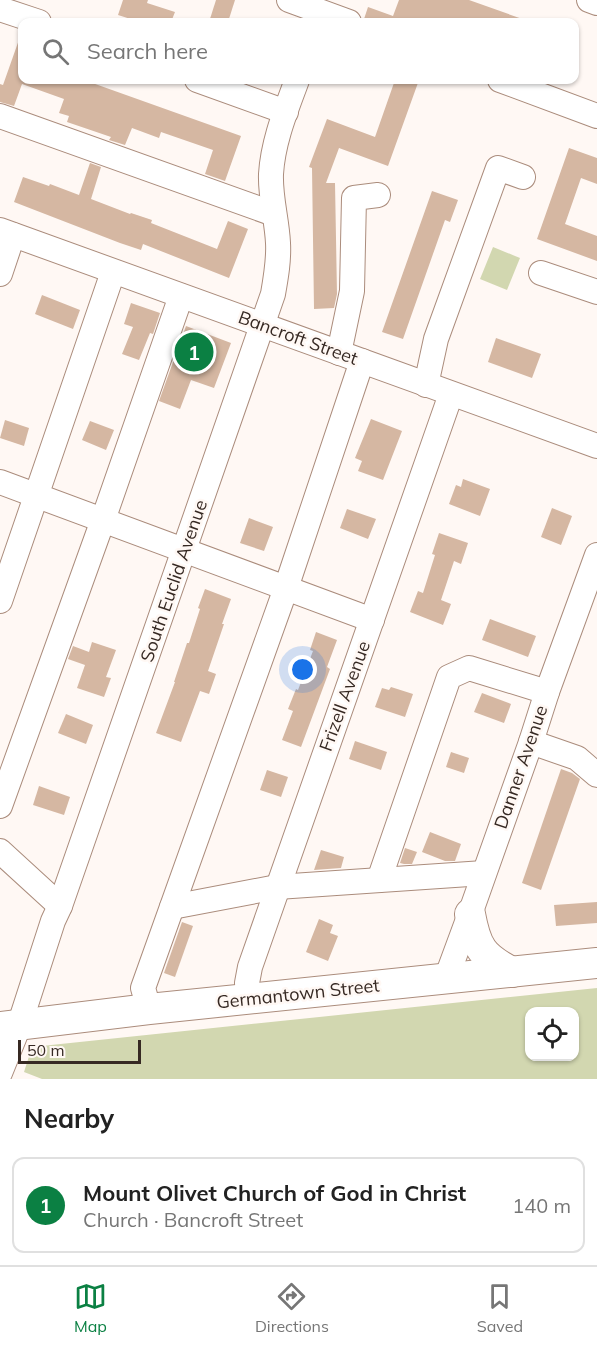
<!DOCTYPE html>
<html lang="en">
<head>
<meta charset="utf-8">
<style>
  body { margin:0; font-family:Mulish,sans-serif; background:#f6f6f6; color:#222 }
  .controls { position:absolute; right:18px; bottom:18px; display:grid; overflow:hidden; border-radius:12px; box-shadow:0 2px 4px #0004 }
  .controls button { width:54px; height:54px; display:grid; place-items:center; padding:0; border:0; border-bottom:2px solid #e0e0e0; background:#fff; color:#222; font:30px sans-serif }
  .scale { position:absolute; left:18px; bottom:15px; width:123px; box-sizing:border-box; padding-left:6px; border:3px solid #362923; border-top:0; font-size:16px; line-height:21px; white-space:nowrap; color:#362923; -webkit-text-stroke:4px #fff8f4; paint-order:stroke }
  .you { position:absolute; left:303px; top:670px; width:21px; height:21px; margin:-15px; border:4px solid #fff; border-radius:50%; background:#1a73e8; box-shadow:0 0 0 9px #1a73e833 }
  .badge { display:grid; place-items:center; width:39px; height:39px; border-radius:50%; background:#0b8043; color:#fff; font-size:20px; font-weight:700 }
  .pin { position:absolute; translate:-50% -50%; border:3px solid #fff; box-shadow:0 2px 6px #0006 }
  .list { margin:0; padding:0; list-style:none }
  h2 { display:flex; justify-content:space-between; align-items:center; height:78px; margin:0; padding:0 24px; font-size:26px }
  h2 small { font-size:20px; font-weight:400; color:#767676 }
  .list li { display:grid; grid-template-columns:39px 1fr auto; gap:18px; align-items:center; box-sizing:border-box; height:96px; margin:0 12px 12px; padding:0 12px; border:2px solid #e0e0e0; border-radius:12px }
  .list b { display:block; font-size:22px; white-space:nowrap }
  .list p { margin:0; font-size:20px; white-space:nowrap; color:#767676 }
  .list em { font-size:20px; font-style:normal; color:#767676 }
  .icon { flex:none; width:33px; height:33px; fill:none; stroke:currentColor; stroke-width:2; stroke-linecap:round; stroke-linejoin:round }
  .map { position:relative; flex:none; width:597px; height:1079px; overflow:hidden }
  .search { position:absolute; background:#fff; box-shadow:0 2px 4px #0004; left:18px; right:18px; top:18px; height:66px; display:flex; align-items:center; gap:15px; box-sizing:border-box; padding:0 21px; border-radius:12px; color:#767676; font-size:22px }
  .sheet { height:186px; background:#fff }
  nav { display:flex; justify-content:space-around; align-items:center; box-sizing:border-box; height:84px; border-top:2px solid #e0e0e0; background:#fff; font-size:16px; color:#767676 }
  nav a { display:grid; justify-items:center; gap:3px }
  nav .on { color:#0b8043 }
  .map>svg:first-child { display:block }
</style>
</head>
<body>
<div class="map">
<svg width="597" height="1079" viewBox="0 0 597 1079">
  <rect width="100%" height="100%" fill="#fff8f4"/>
  <!-- green -->
  <g fill="#d2d7b0" fill-rule="evenodd">
    <path d="M 493,247 L 520,258 L 507,290 L 480,279 Z"/>
    <path d="M 597,988 L 597,1079 L 42,1079 L 24,1072 L 32,1047 ZM 530,1012 L 574,1012 L 574,1056 L 530,1056 Z"/>
  </g>
  <!-- building -->
  <g fill="#d5b7a2">
    <path d="M 123,0 L 148,0 L 147,3 L 175,12 L 171,22 L 140,22 L 118,15 Z"/>
    <path d="M 216,0 L 235,0 L 228,22 L 209,22 Z"/>
    <path d="M 399,0 L 469,0 L 528,21 L 527,22 L 363,22 L 368,7 L 393,16 Z"/>
    <path d="M 21,34 L 22,35 L 22,80 L 84,80 L 241,136 L 225,181 L 205,174 L 213,150 L 161,132 L 159,138 L 132,128 L 125,145 L 109,140 L 111,137 L 67,122 L 69,116 L 59,113 L 64,99 L 22,84 L 14,106 L 0,102 L 0,84 L 3,85 Z"/>
    <path d="M 395,80 L 419,80 L 388,166 L 339,148 L 326,183 L 335,183 L 337,294 L 334,308 L 314,309 L 312,168 L 309,167 L 327,119 L 375,137 Z"/>
    <path d="M 569,148 L 597,158 L 597,184 L 581,178 L 565,224 L 597,236 L 597,261 L 537,239 Z"/>
    <path d="M 90,163 L 101,167 L 91,199 L 130,214 L 131,213 L 152,220 L 151,223 L 217,249 L 228,221 L 248,229 L 229,278 L 143,244 L 141,250 L 120,243 L 14,202 L 23,177 L 49,186 L 50,184 L 79,195 Z"/>
    <path d="M 432,191 L 458,200 L 450,222 L 445,220 L 403,339 L 382,332 Z"/>
    <path d="M 42,295 L 80,310 L 73,329 L 35,314 Z"/>
    <path d="M 131,303 L 160,313 L 153,334 L 150,333 L 139,360 L 122,354 L 133,327 L 124,324 Z"/>
    <path d="M 186,326 L 231,343 L 214,388 L 191,380 L 180,409 L 159,401 Z"/>
    <path d="M 496,338 L 541,354 L 532,378 L 488,362 Z"/>
    <path d="M 371,419 L 402,431 L 383,480 L 358,471 L 362,461 L 355,458 Z"/>
    <path d="M 5,420 L 29,428 L 24,446 L 0,438 Z"/>
    <path d="M 90,421 L 114,430 L 106,450 L 82,440 Z"/>
    <path d="M 463,479 L 490,489 L 480,516 L 449,504 L 456,485 L 461,487 Z"/>
    <path d="M 552,508 L 572,516 L 561,545 L 541,537 Z"/>
    <path d="M 347,509 L 376,519 L 368,539 L 340,528 Z"/>
    <path d="M 249,518 L 273,527 L 264,551 L 240,543 Z"/>
    <path d="M 439,533 L 468,543 L 461,564 L 454,561 L 441,600 L 451,604 L 443,625 L 410,612 L 418,591 L 423,593 L 435,555 L 432,554 Z"/>
    <path d="M 205,589 L 231,599 L 222,624 L 224,624 L 208,671 L 216,674 L 209,694 L 200,691 L 181,742 L 156,733 L 175,682 L 174,682 L 187,643 L 189,643 L 200,609 L 198,608 Z"/>
    <path d="M 490,619 L 536,636 L 528,657 L 482,640 Z"/>
    <path d="M 316,632 L 337,640 L 327,667 L 330,669 L 301,747 L 282,740 L 293,711 L 288,709 L 296,689 L 298,690 L 313,651 L 310,650 Z"/>
    <path d="M 92,642 L 116,650 L 106,677 L 111,678 L 104,697 L 77,688 L 85,665 L 68,659 L 73,646 L 89,652 Z"/>
    <path d="M 391,687 L 413,694 L 405,717 L 375,707 L 382,688 L 389,690 Z"/>
    <path d="M 482,693 L 511,704 L 504,723 L 474,712 Z"/>
    <path d="M 66,714 L 93,725 L 86,744 L 58,733 Z"/>
    <path d="M 355,741 L 387,752 L 381,770 L 349,759 Z"/>
    <path d="M 451,752 L 469,758 L 464,773 L 446,767 Z"/>
    <path d="M 561,769 L 572,773 L 580,779 L 541,890 L 522,883 Z"/>
    <path d="M 267,770 L 288,777 L 281,797 L 260,790 Z"/>
    <path d="M 39,786 L 70,797 L 64,815 L 33,805 Z"/>
    <path d="M 430,832 L 461,844 L 455,861 L 445,861 L 422,852 Z"/>
    <path d="M 405,848 L 417,852 L 412,864 L 404,864 L 400,863 Z"/>
    <path d="M 321,850 L 344,857 L 341,868 L 314,870 Z"/>
    <path d="M 597,902 L 597,923 L 556,926 L 554,905 Z"/>
    <path d="M 319,919 L 333,925 L 330,933 L 338,936 L 328,961 L 306,952 Z"/>
    <path d="M 182,922 L 193,926 L 175,977 L 164,973 Z"/>
  </g>
  <g fill="none" stroke-linecap="round" stroke-linejoin="round">
    <defs>
      <g id="minor">
        <path d="M 289,0 L 349,22"/>
        <path d="M 589,0 L 597,3"/>
        <path d="M 0,9 L 39,22"/>
        <path d="M 197,80 L 286,112"/>
        <path d="M 500,80 L 597,116"/>
        <path d="M 0,116 L 274,214"/>
        <path d="M 0,230 L 597,446"/>
        <path d="M 541,273 L 597,292"/>
        <path d="M 0,274 L 13,235"/>
        <path d="M 339,353 L 352,291 L 354,198 L 378,195"/>
        <path d="M 426,385 L 436,339 L 498,168 L 523,177"/>
        <path d="M 0,482 L 372,620"/>
        <path d="M 0,601 L 113,272"/>
        <path d="M 531,742 L 577,758 L 597,775"/>
        <path d="M 0,806 L 103,520 L 181,296"/>
        <path d="M 0,851 L 60,906"/>
        <path d="M 379,880 L 449,677 L 469,668 L 547,692"/>
        <path d="M 172,907 L 277,887 L 484,873"/>
        <path d="M 446,979 L 470,914 L 531,742 L 547,692 L 597,555"/>
        <path d="M 248,999 L 247,983 L 250,967 L 451,394"/>
        <path d="M 149,1009 L 143,988 L 286,588 L 362,361"/>
        <path d="M 0,1073 L 19,1026 L 53,921 L 60,906 L 273,294 C 276,277 279,260 278,243 C 277,220 270,197 271,174 C 273,141 286,110 297,80"/>
      </g>
      <g id="major">
        <path d="M 470,914 C 476,947 482,957 512,972"/>
        <path d="M 0,1027 L 149,1009 L 597,963"/>
      </g>
    </defs>
    <!-- minor casing -->
    <use href="#minor" stroke="#ab8c7c" stroke-width="26"/>
    <!-- major casing -->
    <use href="#major" stroke="#ab8c7c" stroke-width="32"/>
    <!-- minor -->
    <use href="#minor" stroke="#fff" stroke-width="24"/>
    <!-- major -->
    <use href="#major" stroke="#fff" stroke-width="30"/>
  </g>
  <g text-anchor="middle" stroke-width="5" stroke-linejoin="round" paint-order="stroke">
    <!-- street labels -->
    <g font-size="18" fill="#362923" stroke="#fff8f4">
      <text transform="translate(298 338) rotate(20)" y="6">Bancroft Street</text>
      <text transform="translate(174 581) rotate(-71)" y="6">South Euclid Avenue</text>
      <text transform="translate(345 696) rotate(-70)" y="6">Frizell Avenue</text>
      <text transform="translate(521 767) rotate(-71)" y="6">Danner Avenue</text>
      <text transform="translate(298 994) rotate(-6)" y="6">Germantown Street</text>
    </g>
  </g>
</svg>
<div class="controls">
<button><svg class="icon" aria-label="locate" viewBox="0 0 24 24"><circle cx="12" cy="12" r="6"/><path d="M12 2v4M12 18v4M2 12h4M18 12h4"/></svg></button>
</div>
<div class="scale">50 m</div>
<div class="you"></div>
<div class="pin badge" style="left:194px;top:352px">1</div>
<div class="search"><svg class="icon" aria-label="search" viewBox="0 0 24 24"><circle cx="10" cy="10" r="6"/><path d="M15 15l6 6"/></svg>Search here</div>
</div>
<section class="sheet">
<h2>Nearby<small></small></h2>
<ul class="list">
<li><span class="badge">1</span><div><b>Mount Olivet Church of God in Christ</b><p>Church · Bancroft Street</p></div><em>140 m</em></li>
</ul>
</section>
<nav>
<a class="on"><svg class="icon" aria-label="map" viewBox="0 0 24 24"><path d="M3 6l6-2 6 2 6-2v14l-6 2-6-2-6 2zM9 4v14M15 6v14"/></svg>Map</a>
<a><svg class="icon" aria-label="directions" viewBox="0 0 24 24"><path d="M12 3l9 9-9 9-9-9zM9 14v-3h6M13 9l2 2-2 2"/></svg>Directions</a>
<a><svg class="icon" aria-label="saved" viewBox="0 0 24 24"><path d="M7 4h10v16l-5-4-5 4z"/></svg>Saved</a>
</nav>
</body>
</html>
